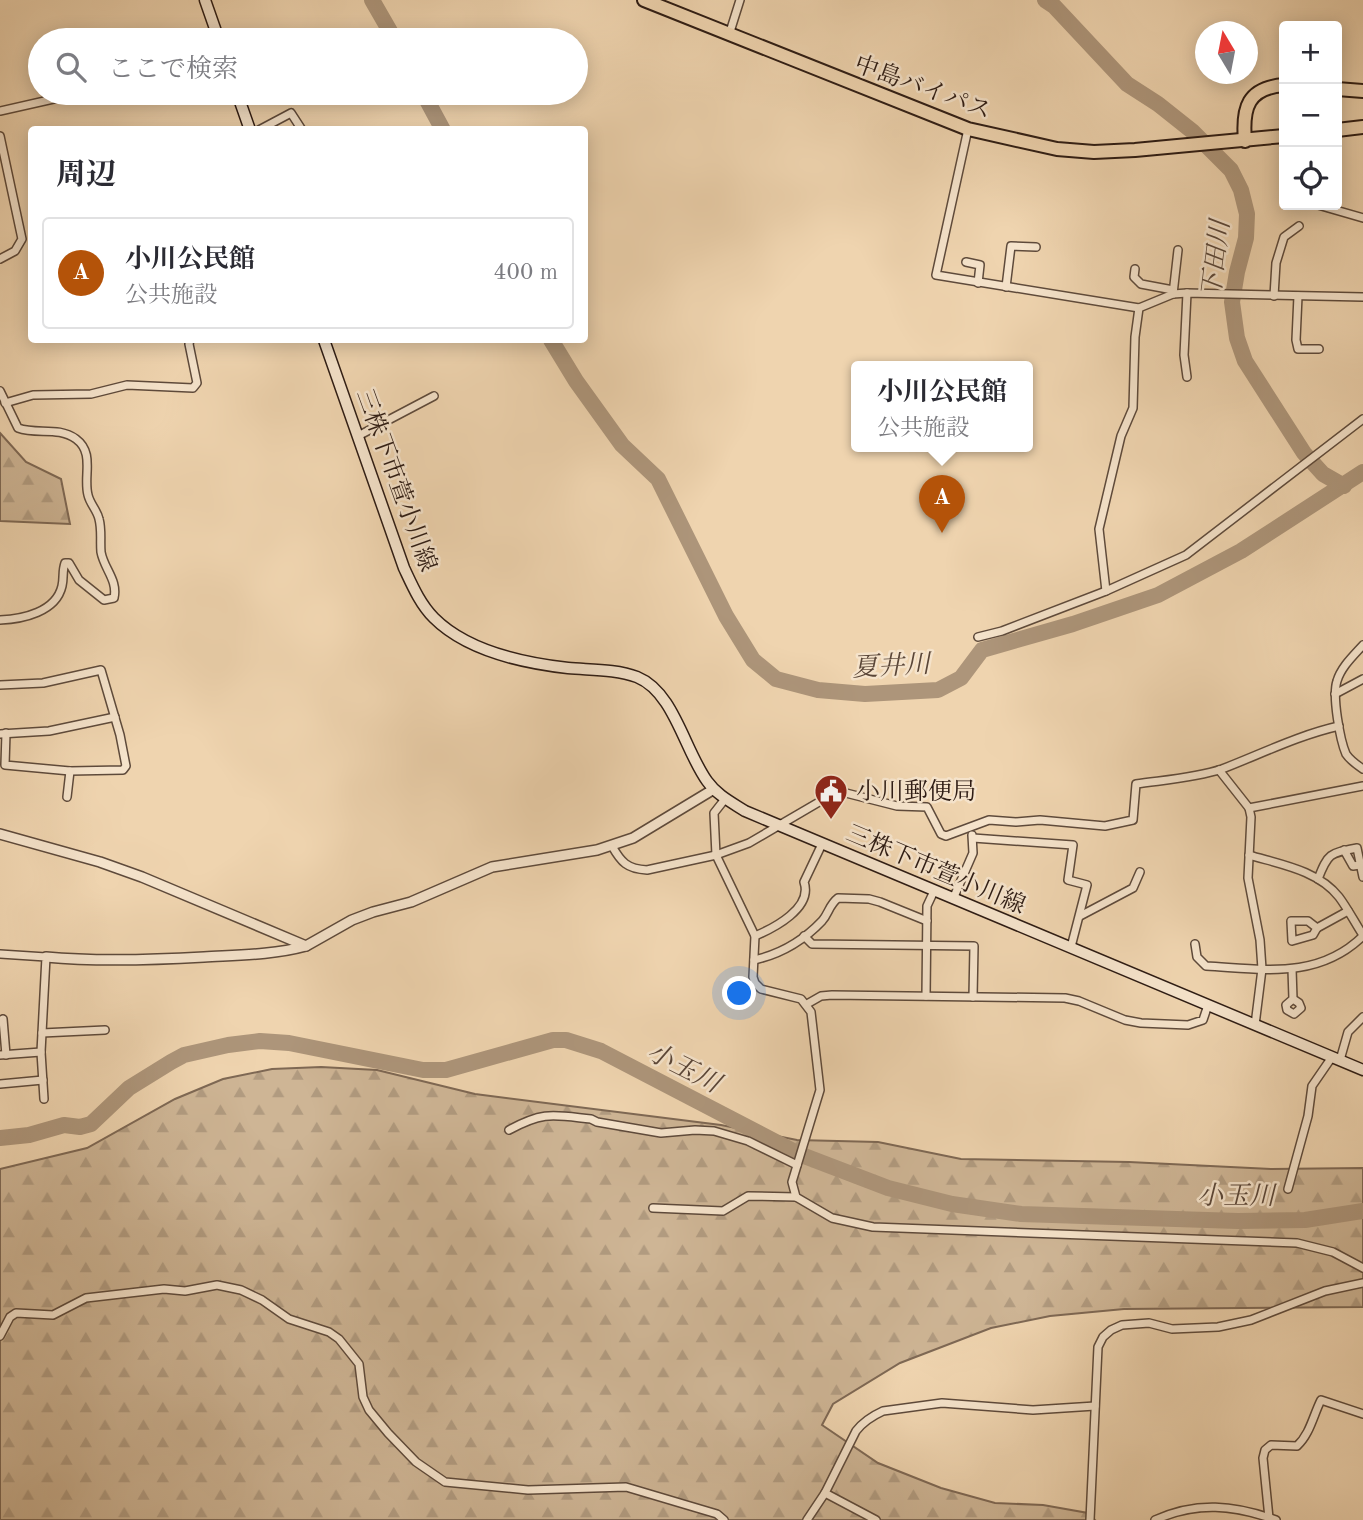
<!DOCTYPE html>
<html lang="ja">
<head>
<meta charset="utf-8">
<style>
  body { margin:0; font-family:"Old Standard TT","Noto Serif JP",serif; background:#f2f2f3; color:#2b2b33 }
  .controls { position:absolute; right:21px; top:21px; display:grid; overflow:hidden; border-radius:7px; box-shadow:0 4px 18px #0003 }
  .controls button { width:63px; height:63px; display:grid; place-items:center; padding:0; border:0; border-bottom:2px solid #e1e1e2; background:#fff; color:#2b2b33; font:35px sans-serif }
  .compass { position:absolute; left:1195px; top:21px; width:63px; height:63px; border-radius:50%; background:#fff; box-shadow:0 4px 18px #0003; rotate:350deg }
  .you { position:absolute; left:740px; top:994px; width:24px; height:24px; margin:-18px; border:5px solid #fff; border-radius:50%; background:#1a73e8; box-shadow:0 0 0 10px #1a73e833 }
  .badge { display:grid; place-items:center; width:46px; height:46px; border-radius:50%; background:#b45309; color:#fff; font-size:23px; font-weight:700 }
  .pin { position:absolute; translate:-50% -58px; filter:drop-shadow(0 2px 4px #0008) }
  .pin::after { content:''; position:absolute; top:37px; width:24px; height:21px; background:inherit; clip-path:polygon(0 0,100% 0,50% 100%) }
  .popup { position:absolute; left:851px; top:361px; width:182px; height:91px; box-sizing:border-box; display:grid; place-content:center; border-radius:7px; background:#fff; filter:drop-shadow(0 2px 5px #0005); font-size:23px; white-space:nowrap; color:#7c7c81 }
  .popup b { font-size:26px; color:#2b2b33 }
  .popup::after { content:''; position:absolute; left:50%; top:100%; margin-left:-14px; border:14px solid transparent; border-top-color:#fff }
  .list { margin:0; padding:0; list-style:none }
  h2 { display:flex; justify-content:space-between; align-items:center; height:91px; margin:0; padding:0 28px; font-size:30px }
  h2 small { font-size:23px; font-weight:400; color:#7c7c81 }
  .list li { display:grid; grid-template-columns:46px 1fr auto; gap:21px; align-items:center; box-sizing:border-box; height:112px; margin:0 14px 14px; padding:0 14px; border:2px solid #e1e1e2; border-radius:7px }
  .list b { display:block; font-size:26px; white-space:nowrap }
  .list p { margin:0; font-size:23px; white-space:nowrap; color:#7c7c81 }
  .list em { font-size:23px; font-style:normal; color:#7c7c81 }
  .icon { flex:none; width:38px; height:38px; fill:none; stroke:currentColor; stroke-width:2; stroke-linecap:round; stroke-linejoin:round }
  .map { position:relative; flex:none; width:1363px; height:1520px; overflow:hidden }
  .search { position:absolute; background:#fff; box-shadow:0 4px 18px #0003; left:28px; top:28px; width:560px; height:77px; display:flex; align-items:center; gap:18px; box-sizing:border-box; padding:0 24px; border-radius:38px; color:#7c7c81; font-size:26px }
  .panel { position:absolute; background:#fff; box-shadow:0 4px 18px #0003; left:28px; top:126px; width:560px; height:217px; border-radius:7px }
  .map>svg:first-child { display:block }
</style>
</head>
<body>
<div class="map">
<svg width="1363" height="1520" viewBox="0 0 1363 1520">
  <defs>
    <pattern id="forest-firs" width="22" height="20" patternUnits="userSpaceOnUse" patternTransform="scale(1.75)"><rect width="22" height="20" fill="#ceb595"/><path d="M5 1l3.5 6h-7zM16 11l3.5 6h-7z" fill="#b19b80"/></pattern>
  </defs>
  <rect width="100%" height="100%" fill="#efd4af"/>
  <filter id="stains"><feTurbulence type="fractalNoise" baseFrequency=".00286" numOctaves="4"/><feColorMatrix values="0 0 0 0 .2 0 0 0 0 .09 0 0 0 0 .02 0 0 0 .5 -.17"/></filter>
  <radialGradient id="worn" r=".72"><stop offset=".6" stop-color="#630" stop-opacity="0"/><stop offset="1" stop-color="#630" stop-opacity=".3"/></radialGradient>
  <!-- forest -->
  <g fill="url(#forest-firs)" stroke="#7e6854" stroke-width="2">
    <path d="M 0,433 L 26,462 L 61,479 L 70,524 L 0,521 Z"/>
    <path d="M 321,1067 L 377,1070 L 475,1094 L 721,1125 L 797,1140 L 878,1142 L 961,1159 L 1129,1162 L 1271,1169 L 1363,1168 L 1363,1307 L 1124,1309 L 1050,1316 L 991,1328 L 900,1363 L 833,1404 L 822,1425 L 878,1463 L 941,1488 L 995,1503 L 1043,1505 L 1088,1513 L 1095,1520 L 0,1520 L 0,1169 L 87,1148 L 175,1099 L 223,1079 L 272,1069 Z"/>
  </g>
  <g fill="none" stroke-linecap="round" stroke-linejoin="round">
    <!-- river -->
    <g stroke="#ad957a" stroke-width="16">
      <path d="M 372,0 L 395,40"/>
      <path d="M 1045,0 L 1054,6 L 1127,84 L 1158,104 L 1192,131 L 1231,170 L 1241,190 L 1247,214 L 1246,238 L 1237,272 L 1232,302 L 1237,338 L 1245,361 L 1304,453 L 1323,474 L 1344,486"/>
      <path d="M 423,93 L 443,130"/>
      <path d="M 551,340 L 576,381 L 622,445 L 658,479 L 726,616 L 753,660 L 776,679 L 818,690 L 865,694 L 938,690 L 961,678 L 982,650 L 1073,624 L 1158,595 L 1241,551 L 1363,472"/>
      <path d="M 0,1138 L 29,1135 L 64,1125 L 80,1127 L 91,1124 L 129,1088 L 171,1062 L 184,1055 L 228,1045 L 260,1041 L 289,1043 L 423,1070 L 446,1070 L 553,1040 L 566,1040 L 601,1051 L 799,1154 L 888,1188 L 952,1204 L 1021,1214 L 1238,1221 L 1305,1220 L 1363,1211"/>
    </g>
    <defs>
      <g id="minor">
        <path d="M 729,35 L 740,0"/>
        <path d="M 0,111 L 80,93"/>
        <path d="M 968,129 L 936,275 L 1139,308"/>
        <path d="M 259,130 L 291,113 L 302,130"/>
        <path d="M 0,136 L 22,239 L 15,251 L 0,259"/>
        <path d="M 1318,205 L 1363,218"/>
        <path d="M 966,262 L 980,265 L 978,283"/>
        <path d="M 1135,269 L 1134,277 L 1141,284 L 1173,290"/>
        <path d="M 1006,287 L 1011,246 L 1036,247"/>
        <path d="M 1173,294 L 1178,250"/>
        <path d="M 1274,296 L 1276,263 L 1284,237 L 1299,226"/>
        <path d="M 1298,296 L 1296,340 L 1298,349 L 1319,349"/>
        <path d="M 1187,377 L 1184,355 L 1187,293"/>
        <path d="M 0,391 L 18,428 C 37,435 58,426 76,439 C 95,453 83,476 88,495 C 90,504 97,510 99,519 C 102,530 100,541 101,552 C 104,569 118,580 114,598 L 104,600 L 79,580 L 69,563 L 65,563 C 62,571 64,578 62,586 C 56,612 23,619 0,620"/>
        <path d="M 5,403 L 33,395 L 91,394 L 127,385 L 193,388 L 197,383 L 189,344 L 190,340"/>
        <path d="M 358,436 L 434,396"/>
        <path d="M 1106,591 L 1099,529 L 1121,436 L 1133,408 L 1135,337 L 1139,308 L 1173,294 L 1187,293 L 1363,297"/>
        <path d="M 978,637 L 1002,631 L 1106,591 L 1186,555 L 1363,419"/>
        <path d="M 1363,645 C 1354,655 1341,667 1337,681 C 1332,696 1340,740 1346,754 C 1350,760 1357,765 1363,769"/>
        <path d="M 0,685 L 43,683 L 101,670 L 120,735 L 126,766 L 123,770 L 70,771 L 5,765 L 6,733"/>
        <path d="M 1335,694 L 1363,679"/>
        <path d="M 0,734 L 49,731 L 115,717"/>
        <path d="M 1219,770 L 1249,808 L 1251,817 L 1248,878 L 1260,940 L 1262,969 L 1255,1025"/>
        <path d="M 67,797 L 70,771"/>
        <path d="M 725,799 L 714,813 L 716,855 L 755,936 L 753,977 L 755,983 L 761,989 L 801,999 L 811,1012 L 820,1090 L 792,1182 L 796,1197 L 832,1218 L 873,1227 L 1297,1243 L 1333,1252 L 1363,1268"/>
        <path d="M 1249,808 L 1363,786"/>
        <path d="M 973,838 L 1073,845 L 1068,880 L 1087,885 L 1071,947"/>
        <path d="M 612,846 C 621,862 627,869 647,870 L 716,855 L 749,843 L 831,795 L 842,792 L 897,806 L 927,807 L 941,834 L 946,836 L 989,820 L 1016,822 L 1040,820 L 1105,826 L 1133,820 L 1136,784 C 1163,780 1195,778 1222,769 C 1261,754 1299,735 1339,726"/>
        <path d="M 1344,850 L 1353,866 L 1360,865"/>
        <path d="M 1249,855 C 1279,864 1318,870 1339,897 C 1348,909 1355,923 1363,935"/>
        <path d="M 1318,879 C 1328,853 1330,853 1357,848 L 1363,877"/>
        <path d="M 953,899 L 973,853 L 972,835"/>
        <path d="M 1080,916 L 1133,888 L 1140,872"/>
        <path d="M 1291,921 L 1308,921 L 1317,928 L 1313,935 L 1292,941 Z"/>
        <path d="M 1317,928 L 1348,911"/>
        <path d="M 755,936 C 774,928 813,908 804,882 L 822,844"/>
        <path d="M 804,936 L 812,944 L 974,946 L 973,997"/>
        <path d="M 1195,944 L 1197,957 L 1206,966 C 1263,969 1318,980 1363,936"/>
        <path d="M 0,954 L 46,957 L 41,1052 L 44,1099"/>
        <path d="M 754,960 C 781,954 803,941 822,921 C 829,913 829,905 838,898 L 869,899 L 880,902 L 927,921"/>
        <path d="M 1292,969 L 1293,999 L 1286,1005 L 1287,1010 L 1294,1014 L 1301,1008 L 1299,1003 L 1293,999"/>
        <path d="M 926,996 L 927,906 L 934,891"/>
        <path d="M 807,1004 L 821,996 L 832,995 L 1065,998 L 1079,1001 L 1125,1020 L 1141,1023 L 1188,1025 L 1203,1020 L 1208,1005"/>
        <path d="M 3,1019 L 6,1055"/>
        <path d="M 42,1033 L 105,1030"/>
        <path d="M 0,1055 L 41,1052"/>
        <path d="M 1340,1060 L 1348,1032 L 1363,1017"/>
        <path d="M 0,1084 L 43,1080"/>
        <path d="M 509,1130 C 544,1111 553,1115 591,1119 L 597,1122 L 661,1133 L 695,1130 L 714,1131 L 748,1141 L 797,1165"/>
        <path d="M 1288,1189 L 1308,1116 L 1312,1086 L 1332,1057"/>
        <path d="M 653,1208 L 723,1211 L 748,1196 L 796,1197"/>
        <path d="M 0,1336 L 10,1317 L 16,1313 L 53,1315 L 86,1298 L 164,1289 L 185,1291 L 217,1285 L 241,1290 L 262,1300 L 289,1319 L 329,1332 L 339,1339 L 359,1364 L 363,1397 L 369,1410 L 388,1433 L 416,1462 L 445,1482 L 528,1490 L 626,1487 L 717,1514 L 724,1520"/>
        <path d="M 1269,1518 L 1263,1458 L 1265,1450 L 1271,1445 L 1297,1446 C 1310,1434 1313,1416 1321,1400 L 1363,1414"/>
        <path d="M 807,1520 L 825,1493"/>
        <path d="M 876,1520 L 825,1493 L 856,1431 C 863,1422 872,1416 883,1411 L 942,1403 L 1033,1410 L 1095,1406"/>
        <path d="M 1090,1520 L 1098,1347 L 1103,1337 L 1111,1330 L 1122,1325 L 1149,1323 L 1172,1329 L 1218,1327 L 1251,1320 L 1325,1291 L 1363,1283"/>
        <path d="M 1155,1520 C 1197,1501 1234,1505 1276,1520"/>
      </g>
      <g id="tertiary">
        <path d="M 0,834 L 100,862 L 142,877 L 306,946 L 352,920 L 373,912 L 411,902 L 492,867 L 597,850 L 633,838 L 714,789"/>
        <path d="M 46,957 C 99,962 152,960 204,957 C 239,955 273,955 306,946"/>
      </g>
      <g id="secondary">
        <path d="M 205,0 L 219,40"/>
        <path d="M 237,93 L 250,130"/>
        <path d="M 324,340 L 404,568 C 412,585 420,604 434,618 C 467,651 523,663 568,668 C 590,670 616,669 637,677 C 674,692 684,749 707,781 C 717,795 731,802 745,811 L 1363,1070"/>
      </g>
      <g id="trunk">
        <path d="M 644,0 L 968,129 L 1057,149 L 1094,152 L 1135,150 L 1284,136"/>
        <path d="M 1337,89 L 1363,91"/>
        <path d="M 1337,130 L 1363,127"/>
        <path d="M 1245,141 C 1242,107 1248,88 1284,85"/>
      </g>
    </defs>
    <!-- minor casing -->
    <use href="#minor" stroke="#5e4a3b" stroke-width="10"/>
    <!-- tertiary casing -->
    <use href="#tertiary" stroke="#5e4a3b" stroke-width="12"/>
    <!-- secondary casing -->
    <use href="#secondary" stroke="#2e1c14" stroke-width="13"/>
    <!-- trunk casing -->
    <use href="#trunk" stroke="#2e1c14" stroke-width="16"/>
    <!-- minor -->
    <use href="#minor" stroke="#f5e3cb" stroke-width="7"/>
    <!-- tertiary -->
    <use href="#tertiary" stroke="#f5e3cb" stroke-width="9"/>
    <!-- secondary -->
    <use href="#secondary" stroke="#f5e3cb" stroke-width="10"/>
    <!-- trunk -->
    <use href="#trunk" stroke="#efd4af" stroke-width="12"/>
  </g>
  <!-- icons -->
  <defs>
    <symbol id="civic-pin" viewBox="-11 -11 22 30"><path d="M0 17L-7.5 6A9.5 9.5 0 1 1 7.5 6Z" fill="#8f2418" stroke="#f5e3cb"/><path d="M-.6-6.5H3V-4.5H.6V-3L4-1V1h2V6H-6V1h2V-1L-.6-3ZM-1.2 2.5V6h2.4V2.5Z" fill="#fff"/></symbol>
  </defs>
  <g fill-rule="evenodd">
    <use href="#civic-pin" x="812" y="772" width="38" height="52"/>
  </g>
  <g text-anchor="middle" stroke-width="5" stroke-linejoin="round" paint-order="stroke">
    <!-- street labels -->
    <g font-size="24" fill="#2e1c14" stroke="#f5e3cb">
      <text transform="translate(923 87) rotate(20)" y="8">中島バイパス</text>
      <text transform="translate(397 480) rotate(70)" y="8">三株下市萱小川線</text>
      <text transform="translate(936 869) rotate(23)" y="8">三株下市萱小川線</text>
    </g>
    <!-- poi labels -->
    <g font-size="24" fill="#2e1c14" stroke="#f5e3cb" text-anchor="start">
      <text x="856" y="799">小川郵便局</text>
    </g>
    <!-- water labels -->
    <g font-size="26" font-style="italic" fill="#5a4638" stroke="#f5e3cb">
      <text transform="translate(1215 259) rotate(-83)" y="9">下田川</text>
      <text transform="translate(891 665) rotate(-3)" y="9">夏井川</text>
      <text transform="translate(684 1067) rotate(27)" y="9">小玉川</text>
      <text x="1236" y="1204">小玉川</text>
    </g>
  </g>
  <rect width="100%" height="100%" filter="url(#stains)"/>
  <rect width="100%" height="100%" fill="url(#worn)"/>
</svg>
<div class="controls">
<button>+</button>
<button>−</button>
<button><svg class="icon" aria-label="locate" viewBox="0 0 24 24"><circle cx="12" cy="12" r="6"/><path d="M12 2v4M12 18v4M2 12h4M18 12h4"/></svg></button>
</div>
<svg class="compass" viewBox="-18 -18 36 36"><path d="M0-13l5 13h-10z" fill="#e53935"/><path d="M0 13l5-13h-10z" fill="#7c7c81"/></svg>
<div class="you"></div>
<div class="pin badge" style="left:942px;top:533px">A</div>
<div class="popup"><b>小川公民館</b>公共施設</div>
<div class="search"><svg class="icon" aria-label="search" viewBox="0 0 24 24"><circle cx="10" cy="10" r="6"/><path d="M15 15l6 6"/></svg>ここで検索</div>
<section class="panel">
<h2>周辺<small></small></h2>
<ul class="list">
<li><span class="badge">A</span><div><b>小川公民館</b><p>公共施設</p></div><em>400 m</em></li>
</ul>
</section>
</div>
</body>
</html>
